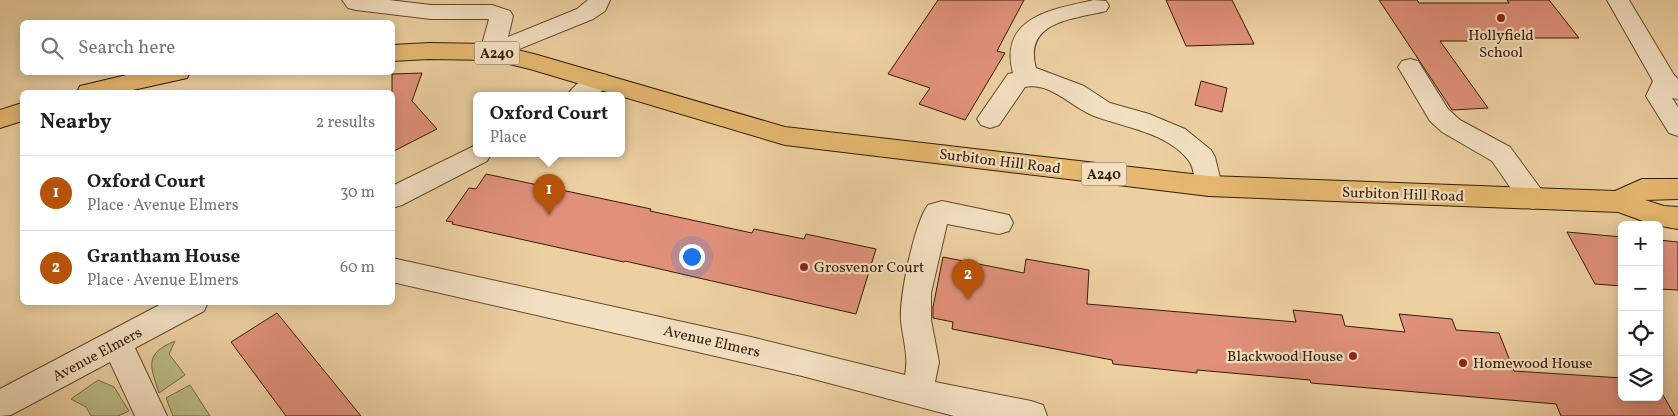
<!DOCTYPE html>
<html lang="en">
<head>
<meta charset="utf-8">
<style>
  body { margin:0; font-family:Vollkorn,serif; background:#f2f2f2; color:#202124 }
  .controls { position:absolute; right:15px; bottom:15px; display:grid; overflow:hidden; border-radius:8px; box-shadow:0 2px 12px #0003 }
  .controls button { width:45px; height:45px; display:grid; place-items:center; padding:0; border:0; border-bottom:1px solid #e0e0e0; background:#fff; color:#202124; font:25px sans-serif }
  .you { position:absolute; left:691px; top:256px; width:18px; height:18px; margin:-12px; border:4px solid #fff; border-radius:50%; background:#1a73e8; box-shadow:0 0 0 8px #1a73e833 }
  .badge { display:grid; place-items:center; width:32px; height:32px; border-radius:50%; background:#b45309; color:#fff; font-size:16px; font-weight:700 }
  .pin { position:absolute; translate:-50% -41px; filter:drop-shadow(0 1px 2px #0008) }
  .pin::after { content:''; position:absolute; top:26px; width:18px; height:15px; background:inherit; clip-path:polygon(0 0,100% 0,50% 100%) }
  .popup { position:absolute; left:473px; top:92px; width:152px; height:65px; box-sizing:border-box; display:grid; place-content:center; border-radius:8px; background:#fff; filter:drop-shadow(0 1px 4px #0005); font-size:16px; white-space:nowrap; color:#757577 }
  .popup b { font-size:19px; color:#202124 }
  .popup::after { content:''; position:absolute; left:50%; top:100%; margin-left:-10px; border:10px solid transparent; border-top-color:#fff }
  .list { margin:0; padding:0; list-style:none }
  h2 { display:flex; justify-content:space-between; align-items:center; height:65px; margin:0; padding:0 20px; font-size:21px }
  h2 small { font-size:16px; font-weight:400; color:#757577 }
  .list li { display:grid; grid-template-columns:32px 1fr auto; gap:15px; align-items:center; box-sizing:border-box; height:75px; padding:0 20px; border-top:1px solid #e0e0e0 }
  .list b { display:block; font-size:19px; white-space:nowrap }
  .list p { margin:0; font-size:16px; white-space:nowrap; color:#757577 }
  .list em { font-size:16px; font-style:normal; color:#757577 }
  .icon { flex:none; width:28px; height:28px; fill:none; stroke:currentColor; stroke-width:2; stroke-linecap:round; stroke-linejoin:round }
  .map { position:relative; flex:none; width:1678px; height:416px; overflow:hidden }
  .search { position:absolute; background:#fff; box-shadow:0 2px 12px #0003; left:20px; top:20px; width:375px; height:55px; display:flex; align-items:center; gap:12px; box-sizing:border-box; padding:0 18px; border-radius:8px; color:#757577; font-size:19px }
  .panel { position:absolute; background:#fff; box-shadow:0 2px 12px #0003; left:20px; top:90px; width:375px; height:215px; border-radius:8px }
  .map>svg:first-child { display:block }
</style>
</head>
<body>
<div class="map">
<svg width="1678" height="416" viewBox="0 0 1678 416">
  <rect width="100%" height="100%" fill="#edd0a1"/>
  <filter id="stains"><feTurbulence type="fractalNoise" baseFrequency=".004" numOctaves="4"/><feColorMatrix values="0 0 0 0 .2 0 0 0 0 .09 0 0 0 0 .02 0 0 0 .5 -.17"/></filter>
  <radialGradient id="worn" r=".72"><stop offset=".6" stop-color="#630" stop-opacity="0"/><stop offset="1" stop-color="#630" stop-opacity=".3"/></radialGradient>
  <!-- green -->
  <g fill="#b9bb83" stroke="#766c44">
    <path d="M 175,341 L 169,354 L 185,375 L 159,393 C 150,365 144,354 175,341 Z"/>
    <path d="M 98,380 L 114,387 L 129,411 L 118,416 L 91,416 L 86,407 L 71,399 Z"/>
    <path d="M 190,385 L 210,416 L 173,416 L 166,398 Z"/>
  </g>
  <!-- building -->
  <g fill="#e1917b" stroke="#341d04">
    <path d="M 938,0 L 1024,0 L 997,51 L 1005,53 L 965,120 L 919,104 L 930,88 L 888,74 Z"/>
    <path d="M 1166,0 L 1232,0 L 1254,44 L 1186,46 Z"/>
    <path d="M 1379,0 L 1417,0 L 1419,3 L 1509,3 L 1507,0 L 1549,0 L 1579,38 L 1486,38 L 1488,41 L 1440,41 L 1488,108 L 1452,110 Z"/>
    <path d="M 422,73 L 412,101 L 437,129 L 392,152 L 392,74 Z"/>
    <path d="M 1201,81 L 1227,88 L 1222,112 L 1195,105 Z"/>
    <path d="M 486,174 L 651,209 L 650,211 L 752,233 L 754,229 L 804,239 L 806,234 L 876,249 L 856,314 L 625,261 L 624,262 L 452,224 L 453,222 L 446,221 L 469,188 L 476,189 Z"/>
    <path d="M 1567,232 L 1622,237 L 1622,286 L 1595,284 Z"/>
    <path d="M 1659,240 L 1678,242 L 1678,290 L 1659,289 Z"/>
    <path d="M 943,257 L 1024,273 L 1026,259 L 1089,270 L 1087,304 L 1296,322 L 1293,310 L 1342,315 L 1345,326 L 1405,332 L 1399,314 L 1452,319 L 1456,330 L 1499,333 L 1514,371 L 1622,378 L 1622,397 L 1659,397 L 1659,388 L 1675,416 L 1561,416 L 1556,404 L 1311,383 L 1310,380 L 1197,370 L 1197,373 L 1113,364 L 1112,360 L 952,329 L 953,322 L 933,318 L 933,307 Z"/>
    <path d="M 277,313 L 361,416 L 286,416 L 231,342 Z"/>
  </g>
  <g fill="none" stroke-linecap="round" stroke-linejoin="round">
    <defs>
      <g id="minor">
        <path d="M 342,0 L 389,0 L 431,5 L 492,5 L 510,11 L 513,16 L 508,37 L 577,9 L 588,0 L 610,0 L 605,11 L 593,19 L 492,60 L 484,57 L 480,52 L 489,19 L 431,19 L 356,10 L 348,8 Z"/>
        <path d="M 1094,0 L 1106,1 L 1109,6 L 1106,11 C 1074,19 1023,21 1036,68 L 1084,86 L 1110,103 L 1149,114 L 1185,129 L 1211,150 L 1215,157 L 1222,186 L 1219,193 L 1209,196 L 1199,193 C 1194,184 1195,169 1189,161 C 1169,133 1123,127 1094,116 C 1071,107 1051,82 1025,87 L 999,125 L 990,128 L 981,125 L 977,119 L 981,113 L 1008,74 L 1013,73 C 998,17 1053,9 1094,0 Z"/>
        <path d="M 1607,0 L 1629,0 L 1674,75 L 1678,79 L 1678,99 L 1672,98 L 1678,107 L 1678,136 L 1669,133 L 1646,96 L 1653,81 Z"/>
        <path d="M 1410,59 L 1418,61 L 1448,109 L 1460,120 L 1510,147 L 1543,192 L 1547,199 L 1543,206 L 1533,209 L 1523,206 L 1492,161 L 1442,132 L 1430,121 L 1398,67 L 1402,61 Z"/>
        <path d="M 598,73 L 607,75 L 610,81 C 599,100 586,96 567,96 C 573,85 586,76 598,73 Z"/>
        <path d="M 476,145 L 476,154 L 491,154 L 487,161 L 402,205 L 392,208 L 392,186 Z"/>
        <path d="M 942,201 L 1009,215 L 1013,223 L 1009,231 L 999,234 L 947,224 L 931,293 L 931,320 L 939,362 L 935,382 L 1031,401 L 1043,405 L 1047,416 L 954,416 L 802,376 L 392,282 L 392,258 L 751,337 L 905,375 C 909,356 903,340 901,321 C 899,298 914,224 928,205 Z"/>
        <path d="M 165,302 L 208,302 L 204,311 L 135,348 L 167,416 L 135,416 L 110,362 L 11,415 L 0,416 L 0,389 Z"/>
      </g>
      <g id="major">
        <path d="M 429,43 L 492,44 L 534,54 L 785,127 L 1209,176 L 1615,191 L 1642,179 L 1678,179 L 1678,199 L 1645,200 L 1664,206 L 1678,207 L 1678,229 C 1670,228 1659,225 1654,225 L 1618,212 L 1209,196 L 785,145 L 530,69 L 492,60 L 429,59 L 392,61 L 392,45 Z"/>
        <path d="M 139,72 L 190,72 L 187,78 L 124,92 L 77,92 L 80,86 Z"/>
        <path d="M 22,103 L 22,121 L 0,128 L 0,110 Z"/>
      </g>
    </defs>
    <!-- minor casing -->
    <use href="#minor" stroke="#624a2b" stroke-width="2"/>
    <!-- major casing -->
    <use href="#major" stroke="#341d04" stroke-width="2"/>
    <!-- minor -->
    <use href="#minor" fill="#f3e0c2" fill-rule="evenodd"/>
    <!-- major -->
    <use href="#major" fill="#e6b870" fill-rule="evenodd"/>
  </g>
  <!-- markers -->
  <g fill="#8f2418" stroke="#f3e0c2" stroke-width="2">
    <circle cx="1501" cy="18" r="5"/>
    <circle cx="804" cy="267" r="5"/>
    <circle cx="1353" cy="356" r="5"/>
    <circle cx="1463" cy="363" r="5"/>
  </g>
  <g text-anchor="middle" stroke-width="4.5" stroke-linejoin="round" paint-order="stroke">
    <!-- shield labels -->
    <g fill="#f3e0c2" stroke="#6d583d" stroke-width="1">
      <rect x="474.5" y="41.5" width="45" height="23" rx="4"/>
      <rect x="1081.5" y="162.5" width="45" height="23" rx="4"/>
    </g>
    <g font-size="14" font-weight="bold" fill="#341d04">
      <text x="497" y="58">A240</text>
      <text x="1104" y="179">A240</text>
    </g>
    <!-- poi labels -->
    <g font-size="15" fill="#341d04" stroke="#f3e0c2" text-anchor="start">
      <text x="1501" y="40" text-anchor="middle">Hollyfield<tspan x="1501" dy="17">School</tspan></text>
      <text x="814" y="272">Grosvenor Court</text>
      <text x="1343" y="361" text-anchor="end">Blackwood House</text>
      <text x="1473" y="368">Homewood House</text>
    </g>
    <!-- street labels -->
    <g font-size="15" fill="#341d04" stroke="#f3e0c2">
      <text transform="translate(1000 161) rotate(7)" y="5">Surbiton Hill Road</text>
      <text transform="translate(1403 194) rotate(2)" y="5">Surbiton Hill Road</text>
      <text transform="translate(712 341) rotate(13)" y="5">Avenue Elmers</text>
      <text transform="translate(97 354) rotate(-28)" y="5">Avenue Elmers</text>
    </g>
  </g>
  <rect width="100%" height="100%" filter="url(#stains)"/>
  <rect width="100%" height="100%" fill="url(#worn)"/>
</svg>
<div class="controls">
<button>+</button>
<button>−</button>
<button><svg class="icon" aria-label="locate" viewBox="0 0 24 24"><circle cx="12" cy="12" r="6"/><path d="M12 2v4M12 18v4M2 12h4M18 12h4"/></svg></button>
<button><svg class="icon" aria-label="layers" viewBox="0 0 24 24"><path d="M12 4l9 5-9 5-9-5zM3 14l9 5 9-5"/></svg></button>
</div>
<div class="you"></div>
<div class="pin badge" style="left:549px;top:215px">1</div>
<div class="popup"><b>Oxford Court</b>Place</div>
<div class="pin badge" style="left:968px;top:300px">2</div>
<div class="search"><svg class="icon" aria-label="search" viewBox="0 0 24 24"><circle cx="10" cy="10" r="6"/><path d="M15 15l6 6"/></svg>Search here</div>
<section class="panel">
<h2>Nearby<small>2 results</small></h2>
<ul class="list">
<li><span class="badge">1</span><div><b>Oxford Court</b><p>Place · Avenue Elmers</p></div><em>30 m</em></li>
<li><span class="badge">2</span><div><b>Grantham House</b><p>Place · Avenue Elmers</p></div><em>60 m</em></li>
</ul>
</section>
</div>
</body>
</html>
